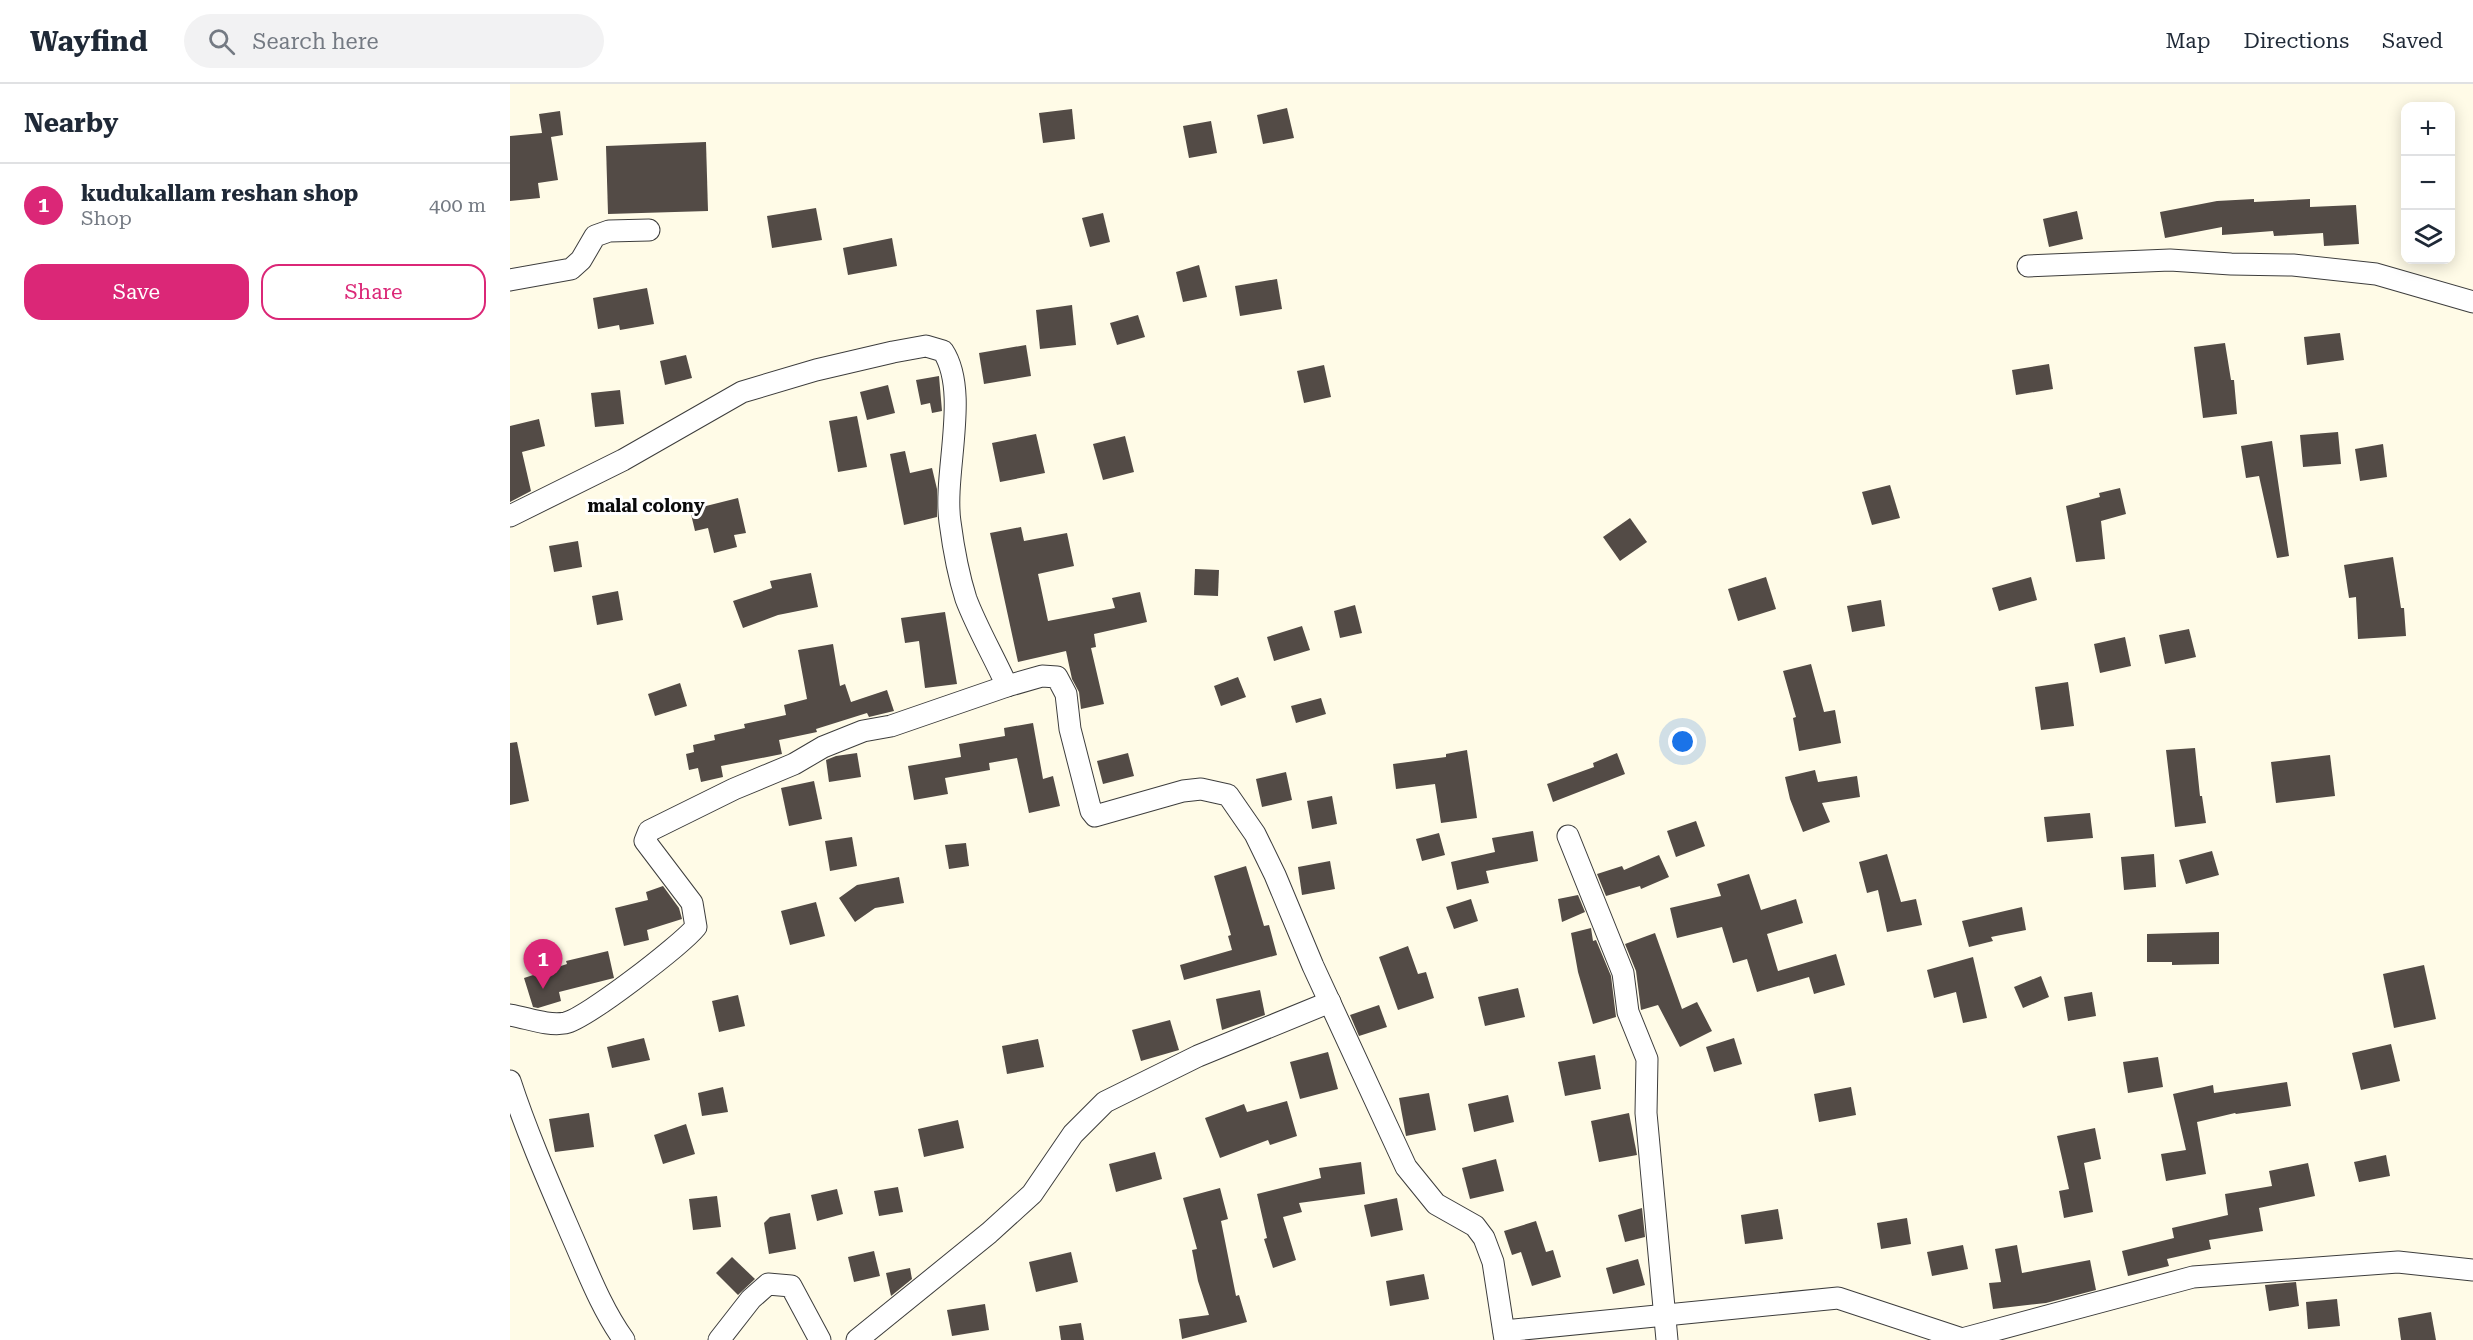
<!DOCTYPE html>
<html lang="en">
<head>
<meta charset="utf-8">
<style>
  body { margin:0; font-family:"Roboto Serif",serif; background:#f2f2f3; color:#1f2937 }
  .controls { position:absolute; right:18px; top:18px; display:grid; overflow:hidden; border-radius:12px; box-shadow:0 3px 15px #0003 }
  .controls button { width:54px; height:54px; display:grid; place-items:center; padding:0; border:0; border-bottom:2px solid #e0e1e3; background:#fff; color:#1f2937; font:30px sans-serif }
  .you { position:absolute; left:1173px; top:658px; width:21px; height:21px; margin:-15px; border:4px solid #fff; border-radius:50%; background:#1a73e8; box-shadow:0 0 0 9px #1a73e833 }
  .badge { display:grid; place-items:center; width:39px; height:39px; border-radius:50%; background:#db2777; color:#fff; font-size:20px; font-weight:700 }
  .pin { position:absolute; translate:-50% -50px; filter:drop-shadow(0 2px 3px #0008) }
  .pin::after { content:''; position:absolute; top:32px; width:21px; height:18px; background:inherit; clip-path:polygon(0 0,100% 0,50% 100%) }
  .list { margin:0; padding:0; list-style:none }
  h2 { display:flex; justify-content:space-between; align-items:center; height:78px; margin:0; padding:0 24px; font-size:26px }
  h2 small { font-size:20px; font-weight:400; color:#747a83 }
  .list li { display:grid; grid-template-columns:39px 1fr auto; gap:18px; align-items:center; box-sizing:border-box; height:84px; padding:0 24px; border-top:2px solid #e0e1e3 }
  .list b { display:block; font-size:22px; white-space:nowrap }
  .list p { margin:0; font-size:20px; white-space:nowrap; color:#747a83 }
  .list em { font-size:20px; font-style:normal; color:#747a83 }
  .actions { display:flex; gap:12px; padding:18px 24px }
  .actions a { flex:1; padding:14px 0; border:2px solid #db2777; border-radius:18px; text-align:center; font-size:21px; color:#db2777 }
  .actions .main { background:#db2777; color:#fff }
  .icon { flex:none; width:33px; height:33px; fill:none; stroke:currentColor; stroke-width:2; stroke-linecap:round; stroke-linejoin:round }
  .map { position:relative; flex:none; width:1963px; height:1256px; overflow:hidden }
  header { display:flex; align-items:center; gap:36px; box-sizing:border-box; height:84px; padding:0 30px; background:#fff; border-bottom:2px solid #e0e1e3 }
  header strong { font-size:28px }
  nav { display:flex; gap:33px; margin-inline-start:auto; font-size:21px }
  .search { width:420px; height:54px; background:#f2f2f3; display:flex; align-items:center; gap:15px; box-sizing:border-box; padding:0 21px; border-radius:33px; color:#747a83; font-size:22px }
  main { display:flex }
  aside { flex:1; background:#fff }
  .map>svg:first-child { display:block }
</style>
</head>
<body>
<header>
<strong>Wayfind</strong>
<div class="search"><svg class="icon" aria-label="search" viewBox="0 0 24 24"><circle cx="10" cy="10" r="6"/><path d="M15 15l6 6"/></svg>Search here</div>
<nav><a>Map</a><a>Directions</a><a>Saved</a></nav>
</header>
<main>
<aside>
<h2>Nearby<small></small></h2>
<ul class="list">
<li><span class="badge">1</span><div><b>kudukallam reshan shop</b><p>Shop</p></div><em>400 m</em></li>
</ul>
<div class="actions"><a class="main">Save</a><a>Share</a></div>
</aside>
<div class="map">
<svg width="1963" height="1256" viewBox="0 0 1963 1256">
  <rect width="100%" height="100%" fill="#fffbe7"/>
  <!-- building -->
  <g fill="#534b46">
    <path d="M 777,24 L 784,54 L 753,60 L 747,31 Z"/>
    <path d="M 562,25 L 565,55 L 533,59 L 529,29 Z"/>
    <path d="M 50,27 L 53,51 L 41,53 L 48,96 L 28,99 L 30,114 L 0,117 L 0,52 L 32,49 L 29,30 Z"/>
    <path d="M 701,37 L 707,69 L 679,74 L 673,42 Z"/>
    <path d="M 196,58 L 198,127 L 98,130 L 96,62 Z"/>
    <path d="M 1744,115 L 1744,118 L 1800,115 L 1800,123 L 1846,121 L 1849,160 L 1814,162 L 1813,149 L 1764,152 L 1763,147 L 1712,151 L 1712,143 L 1655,154 L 1650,128 L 1707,117 Z"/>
    <path d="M 306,124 L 312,156 L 262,164 L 257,132 Z"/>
    <path d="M 1567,127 L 1573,155 L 1539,163 L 1533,135 Z"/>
    <path d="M 593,129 L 600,158 L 580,163 L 572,134 Z"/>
    <path d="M 382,154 L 387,182 L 338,191 L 333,164 Z"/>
    <path d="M 689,181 L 697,213 L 673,218 L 666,188 Z"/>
    <path d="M 767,195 L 772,225 L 730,232 L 725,202 Z"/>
    <path d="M 137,204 L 144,240 L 110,246 L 109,241 L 88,245 L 83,214 Z"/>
    <path d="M 562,221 L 566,261 L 530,265 L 526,226 Z"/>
    <path d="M 628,231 L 635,253 L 607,261 L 600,239 Z"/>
    <path d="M 1830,249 L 1834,276 L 1797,281 L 1794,253 Z"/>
    <path d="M 1715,259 L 1721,296 L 1724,296 L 1727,330 L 1693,334 L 1684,263 Z"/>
    <path d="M 516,261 L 521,292 L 474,300 L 469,269 Z"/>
    <path d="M 176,271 L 182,294 L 155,301 L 150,277 Z"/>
    <path d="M 1539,280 L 1543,305 L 1506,311 L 1502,286 Z"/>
    <path d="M 814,281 L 821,313 L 794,319 L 787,287 Z"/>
    <path d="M 429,292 L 432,327 L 422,329 L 420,319 L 411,321 L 406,296 Z"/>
    <path d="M 378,301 L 385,329 L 357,336 L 350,308 Z"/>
    <path d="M 110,306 L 114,340 L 85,343 L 81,309 Z"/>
    <path d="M 347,332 L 357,383 L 328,388 L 319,337 Z"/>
    <path d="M 29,335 L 35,362 L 12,368 L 21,407 L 0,418 L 0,342 Z"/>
    <path d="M 1828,348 L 1831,380 L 1793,383 L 1790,351 Z"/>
    <path d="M 526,350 L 535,389 L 490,398 L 482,359 Z"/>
    <path d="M 615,352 L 624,388 L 593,396 L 583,360 Z"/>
    <path d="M 1762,357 L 1779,472 L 1767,474 L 1749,392 L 1736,394 L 1731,362 Z"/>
    <path d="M 1873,360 L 1877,393 L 1850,397 L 1845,365 Z"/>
    <path d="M 395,367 L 400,389 L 422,384 L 427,405 L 427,433 L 394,441 L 380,370 Z"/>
    <path d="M 1380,401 L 1390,434 L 1362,441 L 1352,408 Z"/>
    <path d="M 1610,404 L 1616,430 L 1591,437 L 1595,475 L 1566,478 L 1556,422 L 1590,413 L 1589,409 Z"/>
    <path d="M 228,414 L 236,449 L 224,451 L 227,463 L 204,469 L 198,444 L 185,447 L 180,426 Z"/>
    <path d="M 1120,434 L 1137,458 L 1110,477 L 1093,453 Z"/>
    <path d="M 511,443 L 514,457 L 557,449 L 564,482 L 528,490 L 538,537 L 605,524 L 602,514 L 630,508 L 637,538 L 584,550 L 586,563 L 581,564 L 594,620 L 571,625 L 569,608 L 562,595 L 556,567 L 508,578 L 480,449 Z"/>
    <path d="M 68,457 L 72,483 L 44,488 L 39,462 Z"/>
    <path d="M 1883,473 L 1891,524 L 1894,524 L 1896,552 L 1848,555 L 1846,513 L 1839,514 L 1834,481 Z"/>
    <path d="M 685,485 L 709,486 L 708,512 L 684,511 Z"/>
    <path d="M 301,489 L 308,523 L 268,531 L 233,544 L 223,517 L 262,504 L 260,497 Z"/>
    <path d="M 1256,493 L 1266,525 L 1228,537 L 1218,505 Z"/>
    <path d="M 1521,493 L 1527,516 L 1489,527 L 1482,504 Z"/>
    <path d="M 108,507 L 113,536 L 87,541 L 82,512 Z"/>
    <path d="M 1371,516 L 1375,542 L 1342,548 L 1337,522 Z"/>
    <path d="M 845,521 L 852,549 L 830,554 L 824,527 Z"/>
    <path d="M 435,528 L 447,600 L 415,604 L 409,557 L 395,559 L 391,534 Z"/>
    <path d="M 792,542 L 800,566 L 764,577 L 757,553 Z"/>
    <path d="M 1679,545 L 1686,573 L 1655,580 L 1649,551 Z"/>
    <path d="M 1615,553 L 1621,582 L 1590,589 L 1584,560 Z"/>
    <path d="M 323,560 L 330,602 L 335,600 L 341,618 L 377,606 L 384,627 L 359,633 L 357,629 L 306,645 L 307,648 L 269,656 L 272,670 L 211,682 L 213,693 L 191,698 L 188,684 L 179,686 L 176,670 L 184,668 L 183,661 L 205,656 L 204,651 L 235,644 L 234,640 L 276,631 L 274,621 L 297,615 L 288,566 Z"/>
    <path d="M 1301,580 L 1314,628 L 1325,626 L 1331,659 L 1289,667 L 1283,634 L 1286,633 L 1273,587 Z"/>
    <path d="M 728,593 L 736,613 L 711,622 L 704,602 Z"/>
    <path d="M 1558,598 L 1564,642 L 1531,646 L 1525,603 Z"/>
    <path d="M 170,599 L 177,622 L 145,632 L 138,610 Z"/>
    <path d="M 811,614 L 816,630 L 786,639 L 781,622 Z"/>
    <path d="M 523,639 L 533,695 L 543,692 L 550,722 L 519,729 L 507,674 L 479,679 L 480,686 L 435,694 L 438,710 L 404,716 L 398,682 L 451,673 L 449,660 L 495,652 L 494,644 Z"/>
    <path d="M 7,658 L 19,717 L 0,721 L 0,659 Z"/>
    <path d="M 1685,664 L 1690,712 L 1692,712 L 1696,739 L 1665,743 L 1656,666 Z"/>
    <path d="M 957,666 L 967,734 L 931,739 L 925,700 L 886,705 L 883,680 L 936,673 L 936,670 Z"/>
    <path d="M 347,669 L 351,693 L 319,698 L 316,676 L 326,672 Z"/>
    <path d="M 618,669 L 624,692 L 593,700 L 587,677 Z"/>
    <path d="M 1107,669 L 1115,690 L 1043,718 L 1037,700 L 1084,683 L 1083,679 Z"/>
    <path d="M 1820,671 L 1825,712 L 1766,719 L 1761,678 Z"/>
    <path d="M 1305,686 L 1308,698 L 1347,692 L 1350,713 L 1312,719 L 1320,738 L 1293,748 L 1280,715 L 1275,693 Z"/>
    <path d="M 776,688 L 782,716 L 752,723 L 746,695 Z"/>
    <path d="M 304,697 L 312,735 L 279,742 L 271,704 Z"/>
    <path d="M 822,712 L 827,740 L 802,745 L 797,717 Z"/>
    <path d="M 1580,729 L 1583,754 L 1537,758 L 1534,733 Z"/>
    <path d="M 1186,737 L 1195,762 L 1166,773 L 1157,747 Z"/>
    <path d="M 1023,747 L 1028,777 L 976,787 L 979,799 L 947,806 L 941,778 L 985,768 L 982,754 Z"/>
    <path d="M 929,749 L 935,771 L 912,777 L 906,755 Z"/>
    <path d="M 342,753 L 347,782 L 320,787 L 315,757 Z"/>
    <path d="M 456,759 L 459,782 L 439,785 L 435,761 Z"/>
    <path d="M 1702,767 L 1709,791 L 1676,800 L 1669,776 Z"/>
    <path d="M 1377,770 L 1391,818 L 1406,815 L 1412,841 L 1377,848 L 1368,806 L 1357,809 L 1349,778 Z"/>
    <path d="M 1644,770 L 1646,803 L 1614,806 L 1611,773 Z"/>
    <path d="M 1149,771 L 1159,793 L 1131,805 L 1130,802 L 1096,812 L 1087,790 L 1112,782 L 1114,786 Z"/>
    <path d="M 820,777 L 825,805 L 792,811 L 788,783 Z"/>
    <path d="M 736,782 L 754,842 L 759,841 L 767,871 L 674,896 L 670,881 L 722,866 L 718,852 L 721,851 L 704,792 Z"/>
    <path d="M 1239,790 L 1251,826 L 1286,815 L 1293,839 L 1257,850 L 1268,887 L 1326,870 L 1335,901 L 1304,910 L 1299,893 L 1247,908 L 1237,875 L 1223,879 L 1212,843 L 1167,854 L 1160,824 L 1211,812 L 1207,800 Z"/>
    <path d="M 389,793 L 394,819 L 365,824 L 345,838 L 329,814 L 347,801 Z"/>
    <path d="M 153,802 L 169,824 L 172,835 L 137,846 L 139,856 L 114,862 L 105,824 L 138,816 L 136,808 Z"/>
    <path d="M 1068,811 L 1075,828 L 1052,838 L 1048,815 Z"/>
    <path d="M 961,815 L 968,837 L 944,845 L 936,823 Z"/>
    <path d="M 306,818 L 315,852 L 280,861 L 271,827 Z"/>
    <path d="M 1512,823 L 1516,846 L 1481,853 L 1483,857 L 1459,863 L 1452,837 Z"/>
    <path d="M 1081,844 L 1083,857 L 1086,856 L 1101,892 L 1106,933 L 1083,940 L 1068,888 L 1061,849 Z"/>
    <path d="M 1709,848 L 1709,880 L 1662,881 L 1662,878 L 1637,878 L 1637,850 Z"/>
    <path d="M 1145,849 L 1172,925 L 1187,918 L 1202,947 L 1170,963 L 1148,921 L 1131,926 L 1126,887 L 1115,860 Z"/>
    <path d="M 898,862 L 908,890 L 916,888 L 924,914 L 888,926 L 869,873 Z"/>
    <path d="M 98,867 L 104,894 L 49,908 L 51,917 L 28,924 L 23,923 L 14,894 L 57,880 L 56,877 Z"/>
    <path d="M 1463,873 L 1477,934 L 1453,939 L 1446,908 L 1424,914 L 1417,886 Z"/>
    <path d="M 1914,881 L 1926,935 L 1884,944 L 1873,890 Z"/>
    <path d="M 1531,892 L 1539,913 L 1513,924 L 1504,903 Z"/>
    <path d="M 1008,904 L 1015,933 L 975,942 L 968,913 Z"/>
    <path d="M 750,906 L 755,931 L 712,946 L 706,915 Z"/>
    <path d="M 1582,908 L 1586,932 L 1558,937 L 1554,913 Z"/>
    <path d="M 228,911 L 235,942 L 209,948 L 202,917 Z"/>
    <path d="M 869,921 L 877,943 L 849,952 L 840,931 Z"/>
    <path d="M 660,936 L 669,966 L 631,977 L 622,946 Z"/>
    <path d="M 134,954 L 140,976 L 102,984 L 97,963 Z"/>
    <path d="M 1224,954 L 1232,980 L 1204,988 L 1196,963 Z"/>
    <path d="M 528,955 L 534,983 L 497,990 L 492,962 Z"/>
    <path d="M 1881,960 L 1890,997 L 1851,1006 L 1842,969 Z"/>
    <path d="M 818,968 L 828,1005 L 790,1015 L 780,978 Z"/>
    <path d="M 1085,971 L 1091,1005 L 1055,1012 L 1048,978 Z"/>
    <path d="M 1648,973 L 1653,1003 L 1618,1009 L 1613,978 Z"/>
    <path d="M 1777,998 L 1781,1022 L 1726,1030 L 1725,1029 L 1687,1038 L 1696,1090 L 1656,1097 L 1651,1070 L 1676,1066 L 1663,1010 L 1703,1001 L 1704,1009 Z"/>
    <path d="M 213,1003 L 218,1028 L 192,1032 L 188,1009 Z"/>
    <path d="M 1341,1003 L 1346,1031 L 1309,1038 L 1304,1010 Z"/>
    <path d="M 919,1009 L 926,1046 L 896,1052 L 889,1014 Z"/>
    <path d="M 998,1011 L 1004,1038 L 964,1048 L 958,1020 Z"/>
    <path d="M 777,1017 L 787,1052 L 760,1061 L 758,1056 L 710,1074 L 695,1034 L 734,1020 L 737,1028 Z"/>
    <path d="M 79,1029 L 84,1063 L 45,1068 L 39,1035 Z"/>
    <path d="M 1119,1029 L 1127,1071 L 1089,1078 L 1081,1037 Z"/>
    <path d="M 448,1036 L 454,1064 L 414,1073 L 408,1045 Z"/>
    <path d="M 176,1040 L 185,1070 L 153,1080 L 144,1051 Z"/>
    <path d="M 1585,1044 L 1591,1075 L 1574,1079 L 1583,1128 L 1554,1134 L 1549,1107 L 1559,1105 L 1547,1052 Z"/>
    <path d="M 645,1068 L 652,1095 L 606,1108 L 599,1080 Z"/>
    <path d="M 1876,1071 L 1880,1092 L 1849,1098 L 1844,1078 Z"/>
    <path d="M 986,1075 L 994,1107 L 960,1115 L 952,1084 Z"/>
    <path d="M 851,1078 L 855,1110 L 789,1119 L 792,1128 L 773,1133 L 786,1176 L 763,1184 L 754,1155 L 757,1154 L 747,1110 L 811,1094 L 809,1084 Z"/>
    <path d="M 1798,1079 L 1805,1112 L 1749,1124 L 1753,1147 L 1699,1156 L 1701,1165 L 1657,1175 L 1659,1182 L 1618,1192 L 1612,1167 L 1664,1154 L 1662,1144 L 1718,1131 L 1715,1110 L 1762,1102 L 1759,1087 Z"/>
    <path d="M 388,1103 L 393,1128 L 369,1132 L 364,1107 Z"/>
    <path d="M 710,1104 L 718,1135 L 711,1137 L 726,1212 L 729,1211 L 737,1238 L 672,1255 L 669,1235 L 699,1231 L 688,1197 L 682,1166 L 687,1165 L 673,1114 Z"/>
    <path d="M 327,1105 L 333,1130 L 307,1137 L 301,1111 Z"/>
    <path d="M 207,1112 L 211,1143 L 183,1146 L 179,1115 Z"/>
    <path d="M 887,1114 L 893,1146 L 861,1153 L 854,1121 Z"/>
    <path d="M 1132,1124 L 1135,1153 L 1115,1158 L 1108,1131 Z"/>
    <path d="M 1268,1125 L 1273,1155 L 1235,1160 L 1231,1131 Z"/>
    <path d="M 280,1129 L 286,1165 L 259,1170 L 254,1139 L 260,1133 Z"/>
    <path d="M 1397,1134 L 1401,1160 L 1371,1165 L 1367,1139 Z"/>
    <path d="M 1026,1137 L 1036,1168 L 1043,1166 L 1051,1193 L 1022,1202 L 1011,1168 L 1002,1171 L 994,1147 Z"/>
    <path d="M 1453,1161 L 1458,1185 L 1422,1192 L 1417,1168 Z"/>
    <path d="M 1507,1161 L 1512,1189 L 1580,1176 L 1586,1206 L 1536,1219 L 1483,1225 L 1479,1199 L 1491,1198 L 1485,1165 Z"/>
    <path d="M 364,1167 L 370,1192 L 344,1198 L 338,1173 Z"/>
    <path d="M 561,1168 L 568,1198 L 526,1208 L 519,1178 Z"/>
    <path d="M 222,1173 L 245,1195 L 228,1211 L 206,1189 Z"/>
    <path d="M 1128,1175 L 1135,1201 L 1103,1210 L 1096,1184 Z"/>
    <path d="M 400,1184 L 402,1195 L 381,1212 L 376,1189 Z"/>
    <path d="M 914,1190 L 919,1215 L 880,1222 L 876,1197 Z"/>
    <path d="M 1786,1198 L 1789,1222 L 1759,1227 L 1755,1201 Z"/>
    <path d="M 1827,1215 L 1830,1242 L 1798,1245 L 1796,1218 Z"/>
    <path d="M 475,1220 L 479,1246 L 442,1252 L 437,1226 Z"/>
    <path d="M 1921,1228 L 1926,1256 L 1891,1256 L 1888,1234 Z"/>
    <path d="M 571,1239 L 574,1256 L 551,1256 L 549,1242 Z"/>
  </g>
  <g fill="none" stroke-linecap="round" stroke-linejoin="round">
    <defs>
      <g id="minor">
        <path d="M 1518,182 L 1660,176 L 1721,180 L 1783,181 L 1866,190 L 1963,218"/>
        <path d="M 0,196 L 61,185 L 71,176 L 85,152 L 99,147 L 139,146"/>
        <path d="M 0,432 L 113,376 L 232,308 L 306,286 L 383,268 L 416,262 L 433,267 C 460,308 433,389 440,438 C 443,461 449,493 456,515 C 467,544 484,573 497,602 L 381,642 L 353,647 L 313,663 L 284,680 L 224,705 L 139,747 L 135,757 L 182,819 L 186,843 C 171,861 76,935 55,939 C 37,942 18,934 0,931"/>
        <path d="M 497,602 L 532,592 L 547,593 L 556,610 L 560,645 L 581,727 L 585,732 L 673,707 L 691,705 L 718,711 L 745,750 L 765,791 L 803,882 L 896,1083 L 926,1120 L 965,1142 L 974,1154 L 983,1178 L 995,1256"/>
        <path d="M 1058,752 L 1113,889 L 1118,928 L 1137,975 L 1136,1029 L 1157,1256"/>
        <path d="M 0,997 C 17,1049 39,1099 61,1150 C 77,1186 91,1224 114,1256"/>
        <path d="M 994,1247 L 1328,1214 L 1452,1255 L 1683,1193 L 1888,1178 L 1963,1186"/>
        <path d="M 209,1256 L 241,1215 L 258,1200 L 281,1202 L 310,1256"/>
        <path d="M 347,1256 L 479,1149 L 522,1110 L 563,1050 L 595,1018 L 688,972 L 820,918"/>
      </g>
    </defs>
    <!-- minor casing -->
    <use href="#minor" stroke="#3d3d3d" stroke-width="23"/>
    <!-- minor -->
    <use href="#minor" stroke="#fff" stroke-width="21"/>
  </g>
  <g text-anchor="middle" stroke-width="6" stroke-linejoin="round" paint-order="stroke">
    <!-- neighbourhood labels -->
    <g font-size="18" font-weight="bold" fill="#0a0a0a" stroke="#fff">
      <text x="136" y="428">malal colony</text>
    </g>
  </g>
</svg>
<div class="controls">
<button>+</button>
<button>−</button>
<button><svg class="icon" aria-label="layers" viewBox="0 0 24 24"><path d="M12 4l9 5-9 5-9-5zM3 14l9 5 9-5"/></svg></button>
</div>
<div class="you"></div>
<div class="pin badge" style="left:33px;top:905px">1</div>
</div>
</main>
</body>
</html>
